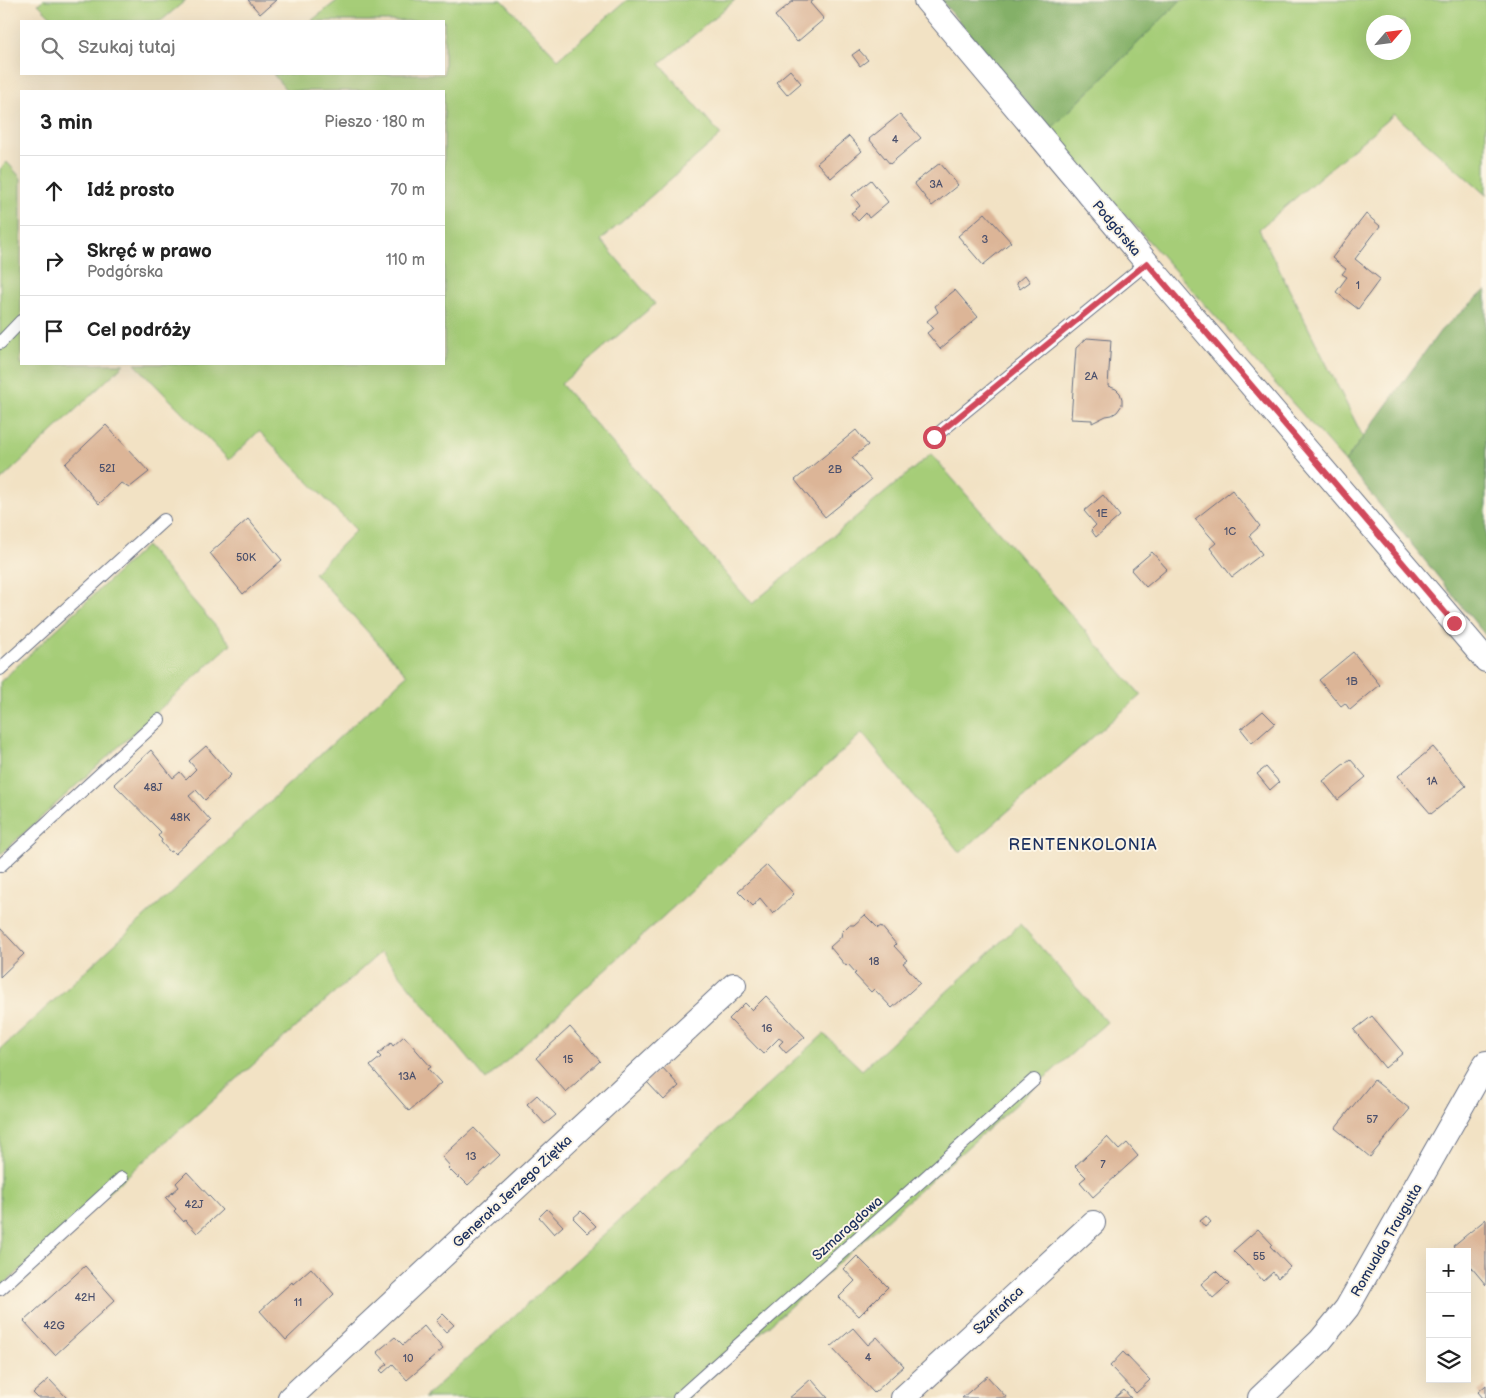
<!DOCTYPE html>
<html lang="pl">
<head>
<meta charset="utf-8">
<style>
  body { margin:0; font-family:"Balsamiq Sans",sans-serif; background:#f6f6f6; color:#222 }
  .controls { position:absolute; right:15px; bottom:15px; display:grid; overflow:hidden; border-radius:0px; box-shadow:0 5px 20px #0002 }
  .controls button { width:45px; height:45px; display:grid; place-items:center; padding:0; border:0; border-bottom:1px solid #e0e0e0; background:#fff; color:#222; font:25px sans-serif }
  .compass { position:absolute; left:1366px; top:15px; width:45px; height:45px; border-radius:50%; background:#fff; box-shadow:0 5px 20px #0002; rotate:62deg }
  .stop { position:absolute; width:15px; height:15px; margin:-11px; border:4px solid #d1495b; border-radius:50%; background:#fff }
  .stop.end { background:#d1495b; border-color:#fff; box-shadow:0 1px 5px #0008 }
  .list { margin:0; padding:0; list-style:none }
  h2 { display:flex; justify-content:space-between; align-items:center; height:65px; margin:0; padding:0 20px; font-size:21px }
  h2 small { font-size:16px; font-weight:400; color:#767676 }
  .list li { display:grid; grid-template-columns:32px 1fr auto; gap:15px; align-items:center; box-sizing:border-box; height:70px; padding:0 20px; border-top:1px solid #e0e0e0 }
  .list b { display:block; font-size:19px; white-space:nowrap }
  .list p { margin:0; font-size:16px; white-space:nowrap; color:#767676 }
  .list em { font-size:16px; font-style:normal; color:#767676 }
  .icon { flex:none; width:28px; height:28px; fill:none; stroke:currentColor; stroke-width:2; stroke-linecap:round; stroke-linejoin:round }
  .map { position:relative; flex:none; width:1486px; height:1398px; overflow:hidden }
  .search { position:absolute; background:#fff; box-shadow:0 5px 20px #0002; left:20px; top:20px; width:425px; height:55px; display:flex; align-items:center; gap:12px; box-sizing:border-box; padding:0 18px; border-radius:0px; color:#767676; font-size:19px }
  .panel { position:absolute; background:#fff; box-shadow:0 5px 20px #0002; left:20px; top:90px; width:425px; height:275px; border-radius:0px }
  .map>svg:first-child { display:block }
</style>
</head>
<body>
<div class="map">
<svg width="1486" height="1398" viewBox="0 0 1486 1398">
  <rect width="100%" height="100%" fill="#fcf5e5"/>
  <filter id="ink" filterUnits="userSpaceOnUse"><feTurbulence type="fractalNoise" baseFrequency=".02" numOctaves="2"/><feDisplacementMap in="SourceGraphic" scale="10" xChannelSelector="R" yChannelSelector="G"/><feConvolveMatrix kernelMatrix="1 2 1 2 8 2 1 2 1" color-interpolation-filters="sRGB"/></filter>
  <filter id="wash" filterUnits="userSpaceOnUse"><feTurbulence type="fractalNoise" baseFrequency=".0096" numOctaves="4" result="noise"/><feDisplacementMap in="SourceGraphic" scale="20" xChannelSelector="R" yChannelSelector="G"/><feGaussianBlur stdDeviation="1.12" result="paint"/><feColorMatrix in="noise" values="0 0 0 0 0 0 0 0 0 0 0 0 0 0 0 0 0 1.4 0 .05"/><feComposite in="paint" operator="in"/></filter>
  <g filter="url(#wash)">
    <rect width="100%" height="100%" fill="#f2e2c4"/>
    <!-- green -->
    <g fill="#a6cd78" stroke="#607e6b" fill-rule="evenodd">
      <path d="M 43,0 L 186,0 L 161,21 L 55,21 L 38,4 Z"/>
      <path d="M 338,0 L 502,0 L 558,59 L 627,0 L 735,0 L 660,64 L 721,135 L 601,240 L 655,304 L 561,384 L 752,604 L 931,454 L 1141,695 L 960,853 L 862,733 L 486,1080 L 381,952 L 0,1288 L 0,1050 L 407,675 L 314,573 L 356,530 L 259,431 L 229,460 L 135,364 L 444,364 L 444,91 L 287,91 L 273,74 L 444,74 L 444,21 L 311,21 Z"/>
      <path d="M 1181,0 L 1486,0 L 1486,195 L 1394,114 L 1259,229 L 1363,437 L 1345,462 L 1050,130 ZM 1374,22 L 1404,22 L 1404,52 L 1374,52 Z"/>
      <path d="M 7,162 L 21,178 L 21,364 L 124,364 L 0,481 L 0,169 Z"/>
      <path d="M 146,546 L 231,644 L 0,855 L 0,682 Z"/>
      <path d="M 1020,924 L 1107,1022 L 688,1398 L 424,1398 L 824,1034 L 862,1070 Z"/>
    </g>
    <!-- forest -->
    <g fill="#84b068" stroke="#507063">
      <path d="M 941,0 L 1181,0 L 1050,130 Z"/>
      <path d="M 1486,290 L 1486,636 L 1345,462 L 1441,330 Z"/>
    </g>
    <g id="blocks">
      <!-- building -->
      <g fill="#dcb597">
        <path d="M 248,0 L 276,0 L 260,14 Z"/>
        <path d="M 794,0 L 814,0 L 810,3 L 824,19 L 797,42 L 775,16 Z"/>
        <path d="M 859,50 L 868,60 L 860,66 L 852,55 Z"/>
        <path d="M 790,70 L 801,83 L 787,95 L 776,82 Z"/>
        <path d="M 900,114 L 921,138 L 890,164 L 869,139 Z"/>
        <path d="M 849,136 L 862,151 L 831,178 L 817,163 Z"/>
        <path d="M 940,163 L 958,185 L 932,206 L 914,183 Z"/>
        <path d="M 871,180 L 888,202 L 869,218 L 866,213 L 858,221 L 851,213 L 860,206 L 852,195 Z"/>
        <path d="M 985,213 L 1011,242 L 983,265 L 958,236 Z"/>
        <path d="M 1366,214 L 1380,226 L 1355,259 L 1380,279 L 1358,309 L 1336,292 L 1347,277 L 1342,274 L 1346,269 L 1332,258 Z"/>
        <path d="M 1025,275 L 1030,282 L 1020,289 L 1016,283 Z"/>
        <path d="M 955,290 L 978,317 L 940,349 L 927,333 L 933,328 L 927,321 L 938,312 L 935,306 Z"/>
        <path d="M 1087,338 L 1111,340 L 1108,386 L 1116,389 L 1120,393 L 1122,399 L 1122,405 L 1117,412 L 1112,415 L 1106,416 L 1092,423 L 1092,420 L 1071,419 L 1076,348 Z"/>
        <path d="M 106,425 L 149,472 L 129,488 L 121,483 L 99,504 L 65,464 Z"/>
        <path d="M 856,430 L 868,445 L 852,458 L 871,480 L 825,517 L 795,480 Z"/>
        <path d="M 1232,490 L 1260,526 L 1249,536 L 1262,554 L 1232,577 L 1210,548 L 1216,543 L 1195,519 Z"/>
        <path d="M 1103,495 L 1120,516 L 1096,537 L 1091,530 L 1096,525 L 1084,511 Z"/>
        <path d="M 248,519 L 282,560 L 243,594 L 210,553 Z"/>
        <path d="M 1152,552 L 1167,569 L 1146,587 L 1131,570 Z"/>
        <path d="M 1353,652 L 1380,685 L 1350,710 L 1345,703 L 1341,706 L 1319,680 Z"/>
        <path d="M 1263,711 L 1275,723 L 1252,743 L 1241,729 Z"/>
        <path d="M 206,746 L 231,775 L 205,800 L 196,790 L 189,796 L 211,821 L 175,854 L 172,851 L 170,852 L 161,842 L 162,840 L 158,836 L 161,832 L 114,784 L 151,750 L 173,778 L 180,772 L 186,779 L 196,769 L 189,761 Z"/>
        <path d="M 1433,747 L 1466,786 L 1431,814 L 1398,776 Z"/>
        <path d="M 1350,759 L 1366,777 L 1338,800 L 1323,781 Z"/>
        <path d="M 1266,767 L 1279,782 L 1270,790 L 1257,774 Z"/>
        <path d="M 767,865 L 794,894 L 773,914 L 760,898 L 753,906 L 738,891 Z"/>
        <path d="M 865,915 L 878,928 L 881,926 L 896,944 L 894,946 L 907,960 L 903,963 L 920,983 L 892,1008 L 874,989 L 871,992 L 854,974 L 856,973 L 848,964 L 846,966 L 830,947 L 841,937 L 842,932 L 849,925 L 854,925 Z"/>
        <path d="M 0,928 L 24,954 L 0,977 Z"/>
        <path d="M 766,996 L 805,1037 L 786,1053 L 779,1045 L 783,1041 L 779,1038 L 763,1054 L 729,1019 L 745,1003 L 752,1010 Z"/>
        <path d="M 1372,1016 L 1403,1053 L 1385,1068 L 1354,1030 Z"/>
        <path d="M 570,1027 L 600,1061 L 566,1092 L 536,1058 Z"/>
        <path d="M 404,1036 L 431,1067 L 428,1069 L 441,1083 L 409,1111 L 370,1066 L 381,1057 L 378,1054 L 391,1043 L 393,1046 Z"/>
        <path d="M 662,1067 L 679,1086 L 664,1100 L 646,1081 Z"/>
        <path d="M 1374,1080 L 1410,1109 L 1370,1157 L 1335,1128 Z"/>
        <path d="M 537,1095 L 556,1115 L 545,1124 L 527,1104 Z"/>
        <path d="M 474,1128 L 500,1155 L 468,1185 L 459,1176 L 458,1178 L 448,1168 L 450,1166 L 442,1157 Z"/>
        <path d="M 1107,1137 L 1119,1150 L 1127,1143 L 1138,1156 L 1093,1197 L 1080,1182 L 1086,1177 L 1075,1166 Z"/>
        <path d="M 187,1172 L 222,1210 L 197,1233 L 185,1220 L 184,1222 L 174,1211 L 176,1209 L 166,1198 L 179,1187 L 176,1183 Z"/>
        <path d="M 547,1209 L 563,1226 L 554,1234 L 539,1217 Z"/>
        <path d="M 581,1211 L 596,1226 L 588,1233 L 573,1218 Z"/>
        <path d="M 1206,1216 L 1211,1222 L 1205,1227 L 1200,1221 Z"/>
        <path d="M 1486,1219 L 1486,1285 L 1467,1262 L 1467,1252 L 1458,1252 L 1453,1246 Z"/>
        <path d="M 1258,1229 L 1272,1244 L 1270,1246 L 1290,1267 L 1278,1278 L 1273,1272 L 1263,1281 L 1248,1264 L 1247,1265 L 1233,1251 Z"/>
        <path d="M 857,1256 L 888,1287 L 859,1316 L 839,1297 L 855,1281 L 844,1269 Z"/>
        <path d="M 85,1266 L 115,1300 L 55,1355 L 24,1321 Z"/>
        <path d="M 311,1268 L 334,1294 L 286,1340 L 260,1311 L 292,1282 L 293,1284 Z"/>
        <path d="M 1216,1271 L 1229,1284 L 1213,1298 L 1201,1284 Z"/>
        <path d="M 443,1314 L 454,1325 L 446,1332 L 436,1321 Z"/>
        <path d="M 424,1326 L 443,1349 L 407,1380 L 393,1364 L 383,1373 L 380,1370 L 388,1364 L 377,1352 L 395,1337 L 403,1345 Z"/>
        <path d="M 853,1328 L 868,1345 L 877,1337 L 904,1366 L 874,1393 L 831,1347 Z"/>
        <path d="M 1123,1352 L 1150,1380 L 1136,1393 L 1110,1366 Z"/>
        <path d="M 987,1376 L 1007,1398 L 962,1398 Z"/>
        <path d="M 49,1379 L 67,1398 L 38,1398 L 33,1393 Z"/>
        <path d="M 811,1379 L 828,1398 L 789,1398 L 794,1394 Z"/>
        <path d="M 1486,1385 L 1486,1398 L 1483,1398 L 1478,1392 Z"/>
        <path d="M 1124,1390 L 1131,1398 L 1114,1398 Z"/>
      </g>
    </g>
  </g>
  <g filter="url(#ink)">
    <use href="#blocks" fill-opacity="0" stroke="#666e82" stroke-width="1"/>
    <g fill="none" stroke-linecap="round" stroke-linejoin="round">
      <defs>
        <g id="lane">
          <path d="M 0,343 L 21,321"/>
          <path d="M 934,437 L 1147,263"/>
          <path d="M 0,669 L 164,520"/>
          <path d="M 0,866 L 159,720"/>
          <path d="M 0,1289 L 122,1178"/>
          <path d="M 679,1398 L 1034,1080"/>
        </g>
        <g id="street">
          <path d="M 926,0 L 1147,263 L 1486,660"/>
          <path d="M 290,1398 L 734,985"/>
          <path d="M 903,1398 L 1093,1223"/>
          <path d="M 1260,1398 L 1320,1341 L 1347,1308 L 1486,1063"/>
        </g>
      </defs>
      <!-- lane casing -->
      <use href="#lane" stroke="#666e82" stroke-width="14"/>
      <!-- street casing -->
      <use href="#street" stroke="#666e82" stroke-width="26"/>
      <!-- lane -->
      <use href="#lane" stroke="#fff" stroke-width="12"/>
      <!-- street -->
      <use href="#street" stroke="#fff" stroke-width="24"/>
    </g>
  </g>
  <g fill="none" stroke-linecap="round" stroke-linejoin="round" filter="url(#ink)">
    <!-- route -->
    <path stroke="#d1495b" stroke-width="6" d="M 934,437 L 1147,263 L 1454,623"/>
  </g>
  <g text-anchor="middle" stroke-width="4" stroke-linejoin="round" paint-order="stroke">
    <!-- number labels -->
    <g font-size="11" fill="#4b506c">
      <text x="895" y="143">4</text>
      <text x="936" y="188">3A</text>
      <text x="985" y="243">3</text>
      <text x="1358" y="289">1</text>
      <text x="1091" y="380">2A</text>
      <text x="107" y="472">52I</text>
      <text x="835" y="473">2B</text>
      <text x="1102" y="517">1E</text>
      <text x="1230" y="535">1C</text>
      <text x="246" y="561">50K</text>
      <text x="1352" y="685">1B</text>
      <text x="1432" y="785">1A</text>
      <text x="153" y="791">48J</text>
      <text x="180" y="821">48K</text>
      <text x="874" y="965">18</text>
      <text x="767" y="1032">16</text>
      <text x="568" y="1063">15</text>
      <text x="407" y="1080">13A</text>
      <text x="1372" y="1123">57</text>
      <text x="471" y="1160">13</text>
      <text x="1103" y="1168">7</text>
      <text x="194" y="1208">42J</text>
      <text x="1259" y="1260">55</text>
      <text x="85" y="1301">42H</text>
      <text x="298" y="1306">11</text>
      <text x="54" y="1329">42G</text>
      <text x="868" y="1361">4</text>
      <text x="408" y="1362">10</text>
    </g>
    <!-- street labels -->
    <g font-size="14" fill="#1b2f5e" stroke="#fcf5e5">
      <text transform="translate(1117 228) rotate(50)" y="5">Podgórska</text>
      <text transform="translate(512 1191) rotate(-43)" y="5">Generała Jerzego Ziętka</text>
      <text transform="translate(847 1228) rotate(-42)" y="5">Szmaragdowa</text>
      <text transform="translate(1386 1240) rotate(-60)" y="5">Romualda Traugutta</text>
      <text transform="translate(998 1310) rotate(-43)" y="5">Szafrańca</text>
    </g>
    <!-- quarter labels -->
    <g font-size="16" letter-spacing="1" fill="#1b2f5e" stroke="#fcf5e5">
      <text x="1083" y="850">RENTENKOLONIA</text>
    </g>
  </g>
</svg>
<div class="controls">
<button>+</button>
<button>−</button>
<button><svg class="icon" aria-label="layers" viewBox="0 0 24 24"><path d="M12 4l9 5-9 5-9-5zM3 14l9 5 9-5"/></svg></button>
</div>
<svg class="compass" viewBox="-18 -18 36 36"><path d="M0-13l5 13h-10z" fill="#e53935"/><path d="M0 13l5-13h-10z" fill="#767676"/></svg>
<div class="stop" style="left:934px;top:437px"></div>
<div class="stop end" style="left:1454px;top:623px"></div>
<div class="search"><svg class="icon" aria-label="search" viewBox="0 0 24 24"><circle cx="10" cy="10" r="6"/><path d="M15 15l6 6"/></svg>Szukaj tutaj</div>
<section class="panel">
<h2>3 min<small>Pieszo · 180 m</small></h2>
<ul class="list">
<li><svg class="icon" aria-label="ahead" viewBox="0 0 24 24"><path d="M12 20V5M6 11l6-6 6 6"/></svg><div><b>Idź prosto</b></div><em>70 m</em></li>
<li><svg class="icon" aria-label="right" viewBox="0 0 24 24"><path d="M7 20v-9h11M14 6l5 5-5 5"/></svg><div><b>Skręć w prawo</b><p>Podgórska</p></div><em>110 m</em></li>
<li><svg class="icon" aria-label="arrive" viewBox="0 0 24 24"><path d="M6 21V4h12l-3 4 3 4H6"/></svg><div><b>Cel podróży</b></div></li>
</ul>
</section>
</div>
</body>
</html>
